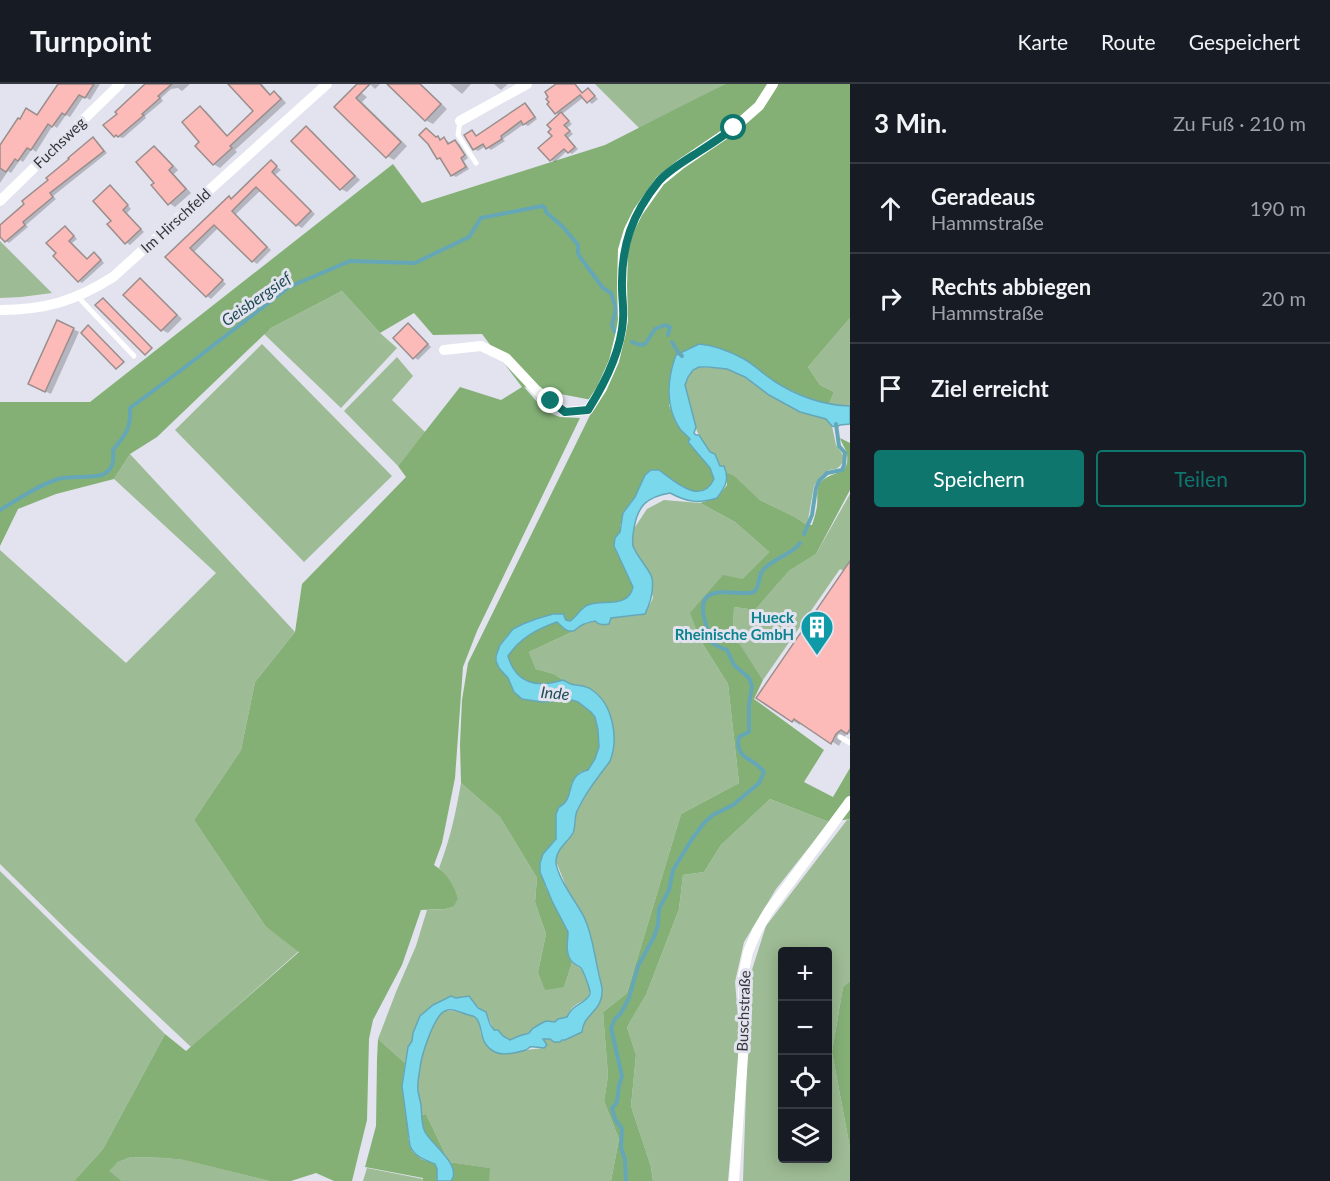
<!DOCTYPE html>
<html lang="de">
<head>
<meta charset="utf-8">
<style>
  body { margin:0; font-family:Lato,sans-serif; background:#242831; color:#f1f3f6 }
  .controls { position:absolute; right:18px; bottom:18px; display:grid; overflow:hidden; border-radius:6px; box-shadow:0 3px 15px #0003 }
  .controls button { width:54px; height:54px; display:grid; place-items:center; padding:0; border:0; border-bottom:2px solid #363941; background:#171b24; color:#f1f3f6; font:30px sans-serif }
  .stop { position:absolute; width:18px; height:18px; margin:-14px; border:4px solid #0f766e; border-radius:50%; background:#fff }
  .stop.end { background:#0f766e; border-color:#fff; box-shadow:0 2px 6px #0008 }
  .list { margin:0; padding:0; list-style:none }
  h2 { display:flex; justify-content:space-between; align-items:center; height:78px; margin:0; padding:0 24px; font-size:26px }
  h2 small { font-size:20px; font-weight:400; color:#9ea1a6 }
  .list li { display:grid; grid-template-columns:39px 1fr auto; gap:18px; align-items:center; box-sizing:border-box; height:90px; padding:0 24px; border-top:2px solid #363941 }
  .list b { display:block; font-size:22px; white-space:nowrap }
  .list p { margin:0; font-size:20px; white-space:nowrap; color:#9ea1a6 }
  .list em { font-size:20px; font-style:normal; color:#9ea1a6 }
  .actions { display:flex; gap:12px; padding:18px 24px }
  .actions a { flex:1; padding:14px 0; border:2px solid #0f766e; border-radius:6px; text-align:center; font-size:21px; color:#0f766e }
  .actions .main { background:#0f766e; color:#fff }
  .icon { flex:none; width:33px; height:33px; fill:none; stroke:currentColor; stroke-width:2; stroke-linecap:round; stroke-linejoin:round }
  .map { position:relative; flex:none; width:850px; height:1097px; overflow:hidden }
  header { display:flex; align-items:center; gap:36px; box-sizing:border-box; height:84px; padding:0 30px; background:#171b24; border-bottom:2px solid #363941 }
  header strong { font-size:28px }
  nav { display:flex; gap:33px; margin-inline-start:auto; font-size:21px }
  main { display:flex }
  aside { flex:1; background:#171b24 }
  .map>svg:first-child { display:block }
</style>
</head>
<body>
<header>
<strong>Turnpoint</strong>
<nav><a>Karte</a><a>Route</a><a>Gespeichert</a></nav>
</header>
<main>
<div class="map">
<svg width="850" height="1097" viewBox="0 0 850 1097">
  <rect width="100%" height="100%" fill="#e2e3ee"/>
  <!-- green -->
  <g fill="#9dbb94" fill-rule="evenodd">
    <path d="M 595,0 L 725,0 L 640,45 Z"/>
    <path d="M 0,157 L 52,209 L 21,213 L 0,214 Z"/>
    <path d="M 342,207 L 380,249 L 397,264 L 341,324 L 264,250 L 271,244 Z"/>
    <path d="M 850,234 L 850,322 L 829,320 L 834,308 L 820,301 L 808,283 Z"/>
    <path d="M 262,260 L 392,392 L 304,478 L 175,346 Z"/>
    <path d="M 397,273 L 413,292 L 392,316 L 425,348 L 398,382 L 344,327 Z"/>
    <path d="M 699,283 L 727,285 L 745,293 L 769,311 L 800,328 L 826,335 L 832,342 L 836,361 L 843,371 L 843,378 L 840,382 L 836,385 L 829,386 L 822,391 L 814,402 L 807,441 L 795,433 L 760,416 L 734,393 L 726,388 L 724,383 L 720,382 C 716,371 704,363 699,351 C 694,342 685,310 685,301 C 686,292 692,287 699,283 Z"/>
    <path d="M 130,370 L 295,548 L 255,598 L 241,666 L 194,736 L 266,843 L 299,867 L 191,963 L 70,849 L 0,780 L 0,466 L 126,579 L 216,489 L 114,395 Z"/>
    <path d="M 850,410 L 850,490 L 840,485 L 763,596 L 733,551 L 734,523 L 755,526 L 789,487 L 816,470 Z"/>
    <path d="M 664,416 L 700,419 L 735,438 L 769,468 L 742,495 L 701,557 L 728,600 L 739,699 L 681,730 L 627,909 L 603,928 L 608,992 L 604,1017 L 619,1055 L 611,1097 L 489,1097 L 489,1084 L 449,1078 L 426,1030 L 421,1031 C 421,1022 418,1012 418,1003 C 418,982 429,942 443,927 C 451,926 474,929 478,936 C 480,940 480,946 481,951 L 512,969 L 515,967 L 544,964 L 545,958 L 543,955 C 548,953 551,955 554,958 L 560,958 L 562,956 L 566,956 L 582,948 L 583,942 L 602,903 L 593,861 L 584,834 L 567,805 L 556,777 L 558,768 L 573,749 L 575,741 L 576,729 L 597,693 L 609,678 L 600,613 L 591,605 L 579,601 L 569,600 L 554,590 L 536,585 L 529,568 L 574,547 C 590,531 625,535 645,530 L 653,514 L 647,485 L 640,476 L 632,460 L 633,446 L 647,425 Z"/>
    <path d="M 461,699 L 500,733 L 537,794 L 535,818 L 546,850 L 538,888 L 564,903 L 572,879 C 585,886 581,887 587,898 C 595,918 582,914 572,924 C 570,927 569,929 567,933 L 558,935 L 555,938 L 551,937 C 537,944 524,951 510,956 L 503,952 L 501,949 L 494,946 L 486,928 C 476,924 474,917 465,912 L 456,915 L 451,913 L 433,921 L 420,932 L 413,949 L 412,957 L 408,963 L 405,979 L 378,955 L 396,908 L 416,862 L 427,826 L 446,825 L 458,814 C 454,802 448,793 439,784 C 450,756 456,728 461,699 Z"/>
    <path d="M 770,715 L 829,738 L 776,805 L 744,858 L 735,898 L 740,957 L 728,1097 L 653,1097 L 651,1083 L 631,1022 L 636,971 L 627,943 L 646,911 L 679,825 L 683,791 L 704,788 L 721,761 Z"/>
    <path d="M 850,735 L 850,897 L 843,903 L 832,968 L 850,1064 L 850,1097 L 743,1097 L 750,892 L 766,842 L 847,736 ZM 782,868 L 828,868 L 828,1074 L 782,1074 Z"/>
    <path d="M 0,787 L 165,950 L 103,1065 L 74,1097 L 0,1097 Z"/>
    <path d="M 131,1073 L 165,1074 L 185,1076 L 269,1097 L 122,1097 L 108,1087 L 118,1078 Z"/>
    <path d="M 367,1084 L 423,1095 L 423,1097 L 363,1097 Z"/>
  </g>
  <!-- forest -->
  <g fill="#84b076">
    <path d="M 725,0 L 850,0 L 850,234 L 808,283 L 820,301 L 834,308 L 829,320 C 811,316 794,308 777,299 C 766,293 757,284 747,277 C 736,270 706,257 694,263 L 669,321 C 672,329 676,341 682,347 C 695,360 711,378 714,396 C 701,423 673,396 659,386 L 651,386 L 645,391 L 635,413 L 629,420 L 620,442 L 620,448 L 615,454 L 614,462 L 633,503 C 628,525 603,515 588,521 C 580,524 578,532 569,537 L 566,536 L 564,532 L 564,530 C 543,530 511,541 501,560 C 498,566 499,578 499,584 L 508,594 L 514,608 L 531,617 L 557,618 L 572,616 L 578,618 L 591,628 L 595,633 L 598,646 L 599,663 L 595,675 L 588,686 L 580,688 L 572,698 L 568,715 L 556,730 L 556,755 L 543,770 L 545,802 L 568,848 C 568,862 564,866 572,879 L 564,903 L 545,906 L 538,888 L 546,850 L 535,818 L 537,794 L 500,733 L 461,699 L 460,660 L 462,616 L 468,579 L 597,317 L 524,303 L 545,327 L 560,333 L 580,334 L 477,547 L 463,583 L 455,694 L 442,759 L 434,781 C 446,788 454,801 458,814 L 454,822 L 445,825 L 421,826 L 402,881 L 373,936 L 369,955 L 367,1036 L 352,1097 L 334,1097 L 316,1089 L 291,1097 L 269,1097 L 184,1076 L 165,1074 L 131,1073 L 118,1078 L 109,1087 L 122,1097 L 74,1097 L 103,1065 L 165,950 L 186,967 L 299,868 L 266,843 L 194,736 L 241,666 L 255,598 L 295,548 L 302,500 L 406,393 L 398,382 L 460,303 L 501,316 L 522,303 L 482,250 L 433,251 L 414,229 L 380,249 L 342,207 L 271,244 L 157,353 L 130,370 L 114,395 L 56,410 L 18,425 L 0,462 L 0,318 L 90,318 L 393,80 L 422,119 L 605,61 Z"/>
    <path d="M 840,354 L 850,359 L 850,406 L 816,470 L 789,487 L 755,526 L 734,523 L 733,550 L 763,596 L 754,615 L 824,666 L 804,698 L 833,713 L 850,684 L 850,735 L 829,738 L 770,715 L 721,761 L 704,788 L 683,791 L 679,825 L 646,911 L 627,943 L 636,971 L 631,1022 L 651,1083 L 653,1097 L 611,1097 L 619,1055 L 604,1017 L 608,992 L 603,928 L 627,909 L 681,730 L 739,699 L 728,600 L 701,557 L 690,529 L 723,491 L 742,495 L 769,468 L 735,438 L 700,419 L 717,414 L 727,401 L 726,388 L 734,392 L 760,416 L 795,433 L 807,441 L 812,441 C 814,435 816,429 817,422 C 818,415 816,405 820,399 C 831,386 850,393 847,371 C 846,365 842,360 840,354 Z"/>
    <path d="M 557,538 C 563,544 566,547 574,547 L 529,568 L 536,585 L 554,590 L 563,596 C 537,605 517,600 508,572 C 520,554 537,545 557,538 Z"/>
    <path d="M 850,897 L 850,1064 L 832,968 L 843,903 Z"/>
    <path d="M 378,955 L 405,979 L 402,1002 L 405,1027 L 408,1041 L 408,1054 L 412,1067 L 421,1075 L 435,1080 L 437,1085 L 437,1097 L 423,1097 L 423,1094 L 365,1083 L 376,1042 L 377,975 Z"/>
    <path d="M 426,1030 L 449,1078 L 490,1084 L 489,1097 L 451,1097 C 463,1082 434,1062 426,1050 C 423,1045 422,1037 421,1031 Z"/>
  </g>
  <!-- water -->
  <path fill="#7ad8ed" stroke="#65a7b7" stroke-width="1.5" d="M 699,260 C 713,261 731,268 744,275 C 755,281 764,291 774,297 C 797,312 823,321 850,322 L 850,340 L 840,341 L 837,343 L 832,342 L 826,335 L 800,328 L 769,311 L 745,293 L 727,285 L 708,283 L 699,283 L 693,286 L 688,293 L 685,301 L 696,343 L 694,349 L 696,351 L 699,351 L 710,368 L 715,370 L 720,382 L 724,382 C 730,396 725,403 717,414 C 698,420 687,418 670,409 C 647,413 638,421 634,444 C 633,450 632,457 633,462 C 637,473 650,486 652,494 C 654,507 651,518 645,530 L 611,534 L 609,540 C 603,541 599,541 595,537 C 586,539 581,540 574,547 C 565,548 563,543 557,538 C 537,545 520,554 508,572 C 516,600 537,604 563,596 C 565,597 568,599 571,600 C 578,602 586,601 592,606 C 613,620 619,655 610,677 C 607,682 602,687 599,692 C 591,702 583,715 577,727 C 574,734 576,742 573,749 C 568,758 557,764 556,776 C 555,791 577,819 584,833 C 592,849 594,869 598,886 C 599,892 601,898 602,904 C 604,928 583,929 582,948 L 565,956 L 562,956 L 560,958 L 554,958 L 550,955 L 543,955 L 547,961 L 544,964 C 539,964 534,962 530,963 C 529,964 527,965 526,966 C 519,968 502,972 495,968 C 476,958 485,941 475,933 C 472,931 467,931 463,929 C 457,927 451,924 445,927 C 434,931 421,973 420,984 C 419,992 417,1000 418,1007 C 419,1012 420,1016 421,1021 C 422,1030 421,1040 425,1048 C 432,1061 463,1082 451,1097 L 437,1097 L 437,1085 L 435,1080 C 425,1076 415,1073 410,1062 L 402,1002 L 408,963 L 412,957 L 413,949 L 420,932 L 433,921 L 451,912 L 456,914 L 469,912 L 478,924 L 486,928 L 490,940 L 494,946 L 498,946 L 503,952 L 510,956 L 519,952 L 529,949 L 532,945 L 540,940 L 546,937 L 555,938 L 558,935 L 567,933 C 573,919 586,920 590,910 C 591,906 583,887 581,884 C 577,880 573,881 570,875 C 565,866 568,858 568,848 L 552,817 L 540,788 L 540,779 L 543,770 L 556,755 L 556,730 L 559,723 C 577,714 563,692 588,686 L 595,675 L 599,663 L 598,646 L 595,633 L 591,628 L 578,618 L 572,616 L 542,618 L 522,615 L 514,608 L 508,594 L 499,584 L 496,577 L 496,572 L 500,561 L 513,545 L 523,540 L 536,535 L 553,530 L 564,530 L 564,532 L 566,536 L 570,537 C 578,532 580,524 588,521 C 603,515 628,525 633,503 L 614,462 L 615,454 L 620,448 L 623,429 L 635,413 L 645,391 L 651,386 L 659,386 C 673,396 701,423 714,395 L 710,384 L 688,358 L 690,355 C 687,351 683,349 680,345 C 665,323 667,295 676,271 Z"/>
  <!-- shadow -->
  <g fill="#0003">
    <path d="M 63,0 L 100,0 L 90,16 L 84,12 L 70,33 L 66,31 L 57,44 L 53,41 L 36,68 L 32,65 L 23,78 L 20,76 L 11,89 L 8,87 L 0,99 L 0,63 L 38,33 Z"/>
    <path d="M 147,0 L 190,0 L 182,7 L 178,4 L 171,5 L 161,14 L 163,17 L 145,32 L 146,34 L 123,54 L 115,52 L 105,41 L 119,30 Z"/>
    <path d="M 230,0 L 262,0 L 272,12 L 275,9 L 281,13 L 286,19 L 235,66 L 237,68 L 220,84 L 213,80 L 202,58 L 200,24 L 206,27 L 228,52 L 255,27 Z"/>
    <path d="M 370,0 L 380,0 L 375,5 Z"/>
    <path d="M 389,0 L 421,0 L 447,25 L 433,40 L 425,36 Z"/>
    <path d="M 450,0 L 471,0 L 462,10 Z"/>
    <path d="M 494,0 L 508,0 L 501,6 Z"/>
    <path d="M 558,0 L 575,0 L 583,10 L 591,8 L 598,15 L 592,20 L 584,13 L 562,30 L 572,40 L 567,44 L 573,50 L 568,54 L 578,65 L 572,70 L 567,67 L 555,78 L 551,76 L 554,52 L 560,31 L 556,29 L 549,20 Z"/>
    <path d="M 355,4 L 367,13 L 362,18 L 407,62 L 394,76 L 387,72 L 336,23 Z"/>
    <path d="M 525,21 L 529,23 L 537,35 L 528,42 L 524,40 L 503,55 L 505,57 L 491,66 L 486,62 L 478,67 L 474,65 L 472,47 L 477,53 Z"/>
    <path d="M 307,44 L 312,47 L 360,96 L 347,108 L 341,105 L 294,57 Z"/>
    <path d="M 438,54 L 448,57 L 450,61 L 455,58 L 459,60 L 468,74 L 464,77 L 469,85 L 456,93 L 452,91 L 443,77 L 439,74 L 437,55 Z"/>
    <path d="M 93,55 L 97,57 L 107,69 L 53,112 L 56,115 L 26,141 L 28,143 L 9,159 L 6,157 L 0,150 L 0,147 L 71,75 Z"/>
    <path d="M 154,63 L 160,67 L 178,86 L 174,90 L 191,109 L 175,123 L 169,119 L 156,99 Z"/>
    <path d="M 271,78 L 281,86 L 275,91 L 315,130 L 302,144 L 297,141 L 261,106 L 235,131 L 271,166 L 257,180 L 253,177 L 219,143 L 194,168 L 226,200 L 211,215 L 207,212 L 167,173 Z"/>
    <path d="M 114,106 L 131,125 L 127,129 L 144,148 L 130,161 L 126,158 L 113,137 Z"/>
    <path d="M 69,146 L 77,155 L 72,159 L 88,176 L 98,172 L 104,179 L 82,199 L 79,197 L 58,169 Z"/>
    <path d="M 140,196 L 146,200 L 182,235 L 168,249 L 162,246 L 125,211 Z"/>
    <path d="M 412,244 L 431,263 L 418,276 L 414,273 Z"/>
    <path d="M 73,245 L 79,248 L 51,310 L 36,303 Z"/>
    <path d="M 850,490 L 850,650 L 848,649 L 843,654 L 839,662 L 802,638 L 800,641 L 793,637 L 758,614 Z"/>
  </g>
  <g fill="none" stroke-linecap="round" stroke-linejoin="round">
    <!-- stream -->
    <g stroke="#65a7b7" stroke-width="4">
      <path d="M 632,258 L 640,261 L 645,260 L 655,245 L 665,241 L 670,243 L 668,251"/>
      <path d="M 672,258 L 678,268 L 682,272"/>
      <path d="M 0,426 C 18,415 37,402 58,395 C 70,391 95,395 104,390 C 114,384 114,376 113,366 C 126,350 131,345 130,324 L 180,287 L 289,203 L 350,177 L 415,179 L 469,153 L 481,134 L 542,122 L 545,124 L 546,128 L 563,143 L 578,161 L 578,169 L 580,173 L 603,204 L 611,209 L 616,225 L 612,241 L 615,248"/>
      <path d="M 804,450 L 812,431 L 816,404 L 819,397 L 827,389 L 842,386 L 844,381 L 845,369 L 839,362 L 836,340"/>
      <path d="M 626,1097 L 625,1075 L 621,1064 L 622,1045 L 615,1035 L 612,1024 L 617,1018 L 619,1002 L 622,992 L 611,944 L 615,935 L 621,929 L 629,914 L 638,882 L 654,853 L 658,841 L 659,825 L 669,806 L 673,786 L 692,755 L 704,739 L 713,731 L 733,721 L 759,699 L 764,688 C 754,673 734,676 739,653 L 749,648 L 749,621 L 752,602 L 749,594 L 734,581 L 727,566 C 719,563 709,560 708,550 C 707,541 702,531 703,523 C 704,497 746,515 755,507 C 760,502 758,492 763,486 C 772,475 793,470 800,459"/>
    </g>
  </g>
  <!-- building -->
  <g fill="#fcbbb9" stroke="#9a8e8d" stroke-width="1.5">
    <path d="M 58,0 L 94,0 L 85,14 L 79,11 L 65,31 L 62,29 L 52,43 L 48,40 L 31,66 L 27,64 L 18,77 L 15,75 L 6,88 L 0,84 L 0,61 L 18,34 L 20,35 L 26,24 L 37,31 Z"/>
    <path d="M 145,0 L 172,0 L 158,12 L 160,14 L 142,30 L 144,31 L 118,53 L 116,51 L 114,53 L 103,41 L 117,30 L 115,28 Z"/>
    <path d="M 228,0 L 260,0 L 270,11 L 274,7 L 281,15 L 230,62 L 232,64 L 213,81 L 195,62 L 199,58 L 182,38 L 200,22 L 227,52 L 253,27 Z"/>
    <path d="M 357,0 L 370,0 L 356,14 L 401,58 L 386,74 L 334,23 Z"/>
    <path d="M 387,0 L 420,0 L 441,20 L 425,37 Z"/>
    <path d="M 556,0 L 575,0 L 582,9 L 588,4 L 595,12 L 587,19 L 580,11 L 555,30 L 547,20 L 549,18 L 546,15 L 548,13 L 545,8 Z"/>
    <path d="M 525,19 L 535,33 L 523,41 L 521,37 L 501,52 L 502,55 L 486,65 L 483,60 L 473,66 L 464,51 L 472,46 L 476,52 Z"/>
    <path d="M 561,28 L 569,37 L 564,41 L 570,47 L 565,51 L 575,63 L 568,69 L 564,65 L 550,77 L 538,64 L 552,52 L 548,48 L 551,45 L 547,41 Z"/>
    <path d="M 306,42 L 355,92 L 340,106 L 291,57 Z"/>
    <path d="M 426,44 L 436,53 L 438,52 L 440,56 L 444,53 L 448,60 L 455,56 L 465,71 L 461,74 L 466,83 L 451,92 L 440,74 L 437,75 L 428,60 L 419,51 Z"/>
    <path d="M 93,53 L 104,67 L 50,109 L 53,113 L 23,138 L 25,141 L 5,158 L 0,153 L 0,141 L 24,120 L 22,117 L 48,96 L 46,94 L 69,75 L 68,74 Z"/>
    <path d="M 154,62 L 173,82 L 169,86 L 186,105 L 168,121 L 151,101 L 154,99 L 136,78 Z"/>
    <path d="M 271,76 L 277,82 L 272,88 L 311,127 L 296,142 L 256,103 L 232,127 L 267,163 L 252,178 L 214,141 L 190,164 L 223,196 L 206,213 L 165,173 L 229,112 L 231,115 Z"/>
    <path d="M 110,101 L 128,121 L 123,126 L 141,145 L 125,160 L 107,140 L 111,137 L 93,117 Z"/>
    <path d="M 65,142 L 74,152 L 69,157 L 87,175 L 94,168 L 101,176 L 78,198 L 53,172 L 56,169 L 46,159 Z"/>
    <path d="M 140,194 L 177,231 L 161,247 L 123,211 Z"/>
    <path d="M 103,214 L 152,264 L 145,271 L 95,221 Z"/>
    <path d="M 57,236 L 74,244 L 45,308 L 28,300 Z"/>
    <path d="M 408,239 L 428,260 L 413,275 L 393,254 Z"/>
    <path d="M 88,241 L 124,278 L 116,285 L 81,249 Z"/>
    <path d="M 850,477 L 850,645 L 847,650 L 841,646 L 836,650 L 831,660 L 794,635 L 792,638 L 756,614 Z"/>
  </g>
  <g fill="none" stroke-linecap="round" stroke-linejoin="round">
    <!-- lane -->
    <g stroke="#fff" stroke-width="5">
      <path d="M 460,37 L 458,51 L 476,79"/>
      <path d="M 78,213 L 134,272"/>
      <path d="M 840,653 L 850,659"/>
    </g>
    <!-- street -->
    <g stroke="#fff" stroke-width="10">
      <path d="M 460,37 L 527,0"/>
      <path d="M 0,117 L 120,0"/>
      <path d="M 0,226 C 45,226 75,217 113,193 L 327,0"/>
      <path d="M 444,266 L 481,262 L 506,274 L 536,306 L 565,328 L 588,326 L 602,304 L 614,277 L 621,248 L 623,236 L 622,202 L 623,166 L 629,146 L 638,128 L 660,97 L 681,80 L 734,44 L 759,22 L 773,0"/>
      <path d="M 734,1097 L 744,959 L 743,892 L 748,868 L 757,847 L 768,828 L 850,717"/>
    </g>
  </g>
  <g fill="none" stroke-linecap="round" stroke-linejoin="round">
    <!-- route -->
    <path stroke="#0f766e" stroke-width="8" d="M 551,317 L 565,328 L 588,326 C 605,299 621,268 623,236 C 624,225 622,214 622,204 C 621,162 632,130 659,97 C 670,85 686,76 700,67 C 711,60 723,52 734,44"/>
  </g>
  <!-- icons -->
  <defs>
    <symbol id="building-pin" viewBox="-11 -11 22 30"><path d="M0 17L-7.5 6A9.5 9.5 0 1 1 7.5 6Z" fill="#0f9aa8" stroke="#e2e3ee"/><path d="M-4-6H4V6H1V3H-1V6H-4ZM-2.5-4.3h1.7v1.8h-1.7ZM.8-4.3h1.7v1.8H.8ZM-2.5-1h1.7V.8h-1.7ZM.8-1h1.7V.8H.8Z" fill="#fff"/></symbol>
  </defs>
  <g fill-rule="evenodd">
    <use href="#building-pin" x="798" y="524" width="38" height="52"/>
  </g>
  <g text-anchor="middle" stroke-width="6" stroke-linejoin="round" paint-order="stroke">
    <!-- street labels -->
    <g font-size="15" fill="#35363a" stroke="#e2e3ee">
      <text transform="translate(60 59) rotate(-44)" y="5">Fuchsweg</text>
      <text transform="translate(176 137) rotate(-42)" y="5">Im Hirschfeld</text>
      <text transform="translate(744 927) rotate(-88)" y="5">Buschstraße</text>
    </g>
    <!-- culture labels -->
    <g font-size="15" font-weight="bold" fill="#0d838f" stroke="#e2e3ee" text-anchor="end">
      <text x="794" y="539">Hueck<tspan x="794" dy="17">Rheinische GmbH</tspan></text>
    </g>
    <!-- water labels -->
    <g font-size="16" font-style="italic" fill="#204b54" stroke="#e2e3ee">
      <text transform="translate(256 215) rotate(-35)" y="6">Geisbergsief</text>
      <text transform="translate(555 609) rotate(5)" y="6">Inde</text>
    </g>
  </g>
</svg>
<div class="controls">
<button>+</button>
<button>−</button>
<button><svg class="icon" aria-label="locate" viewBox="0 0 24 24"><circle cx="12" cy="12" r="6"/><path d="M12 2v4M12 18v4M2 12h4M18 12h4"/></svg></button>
<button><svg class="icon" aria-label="layers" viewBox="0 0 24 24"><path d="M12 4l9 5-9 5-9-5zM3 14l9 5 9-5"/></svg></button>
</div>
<div class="stop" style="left:734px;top:44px"></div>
<div class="stop end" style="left:551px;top:317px"></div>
</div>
<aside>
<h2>3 Min.<small>Zu Fuß · 210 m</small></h2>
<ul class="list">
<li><svg class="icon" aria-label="ahead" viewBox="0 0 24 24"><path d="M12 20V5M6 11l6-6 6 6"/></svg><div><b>Geradeaus</b><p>Hammstraße</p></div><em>190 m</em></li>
<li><svg class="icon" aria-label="right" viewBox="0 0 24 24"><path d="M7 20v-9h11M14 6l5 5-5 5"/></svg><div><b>Rechts abbiegen</b><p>Hammstraße</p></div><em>20 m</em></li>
<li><svg class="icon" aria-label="arrive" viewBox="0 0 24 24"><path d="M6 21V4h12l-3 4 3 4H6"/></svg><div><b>Ziel erreicht</b></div></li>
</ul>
<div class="actions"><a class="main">Speichern</a><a>Teilen</a></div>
</aside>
</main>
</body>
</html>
